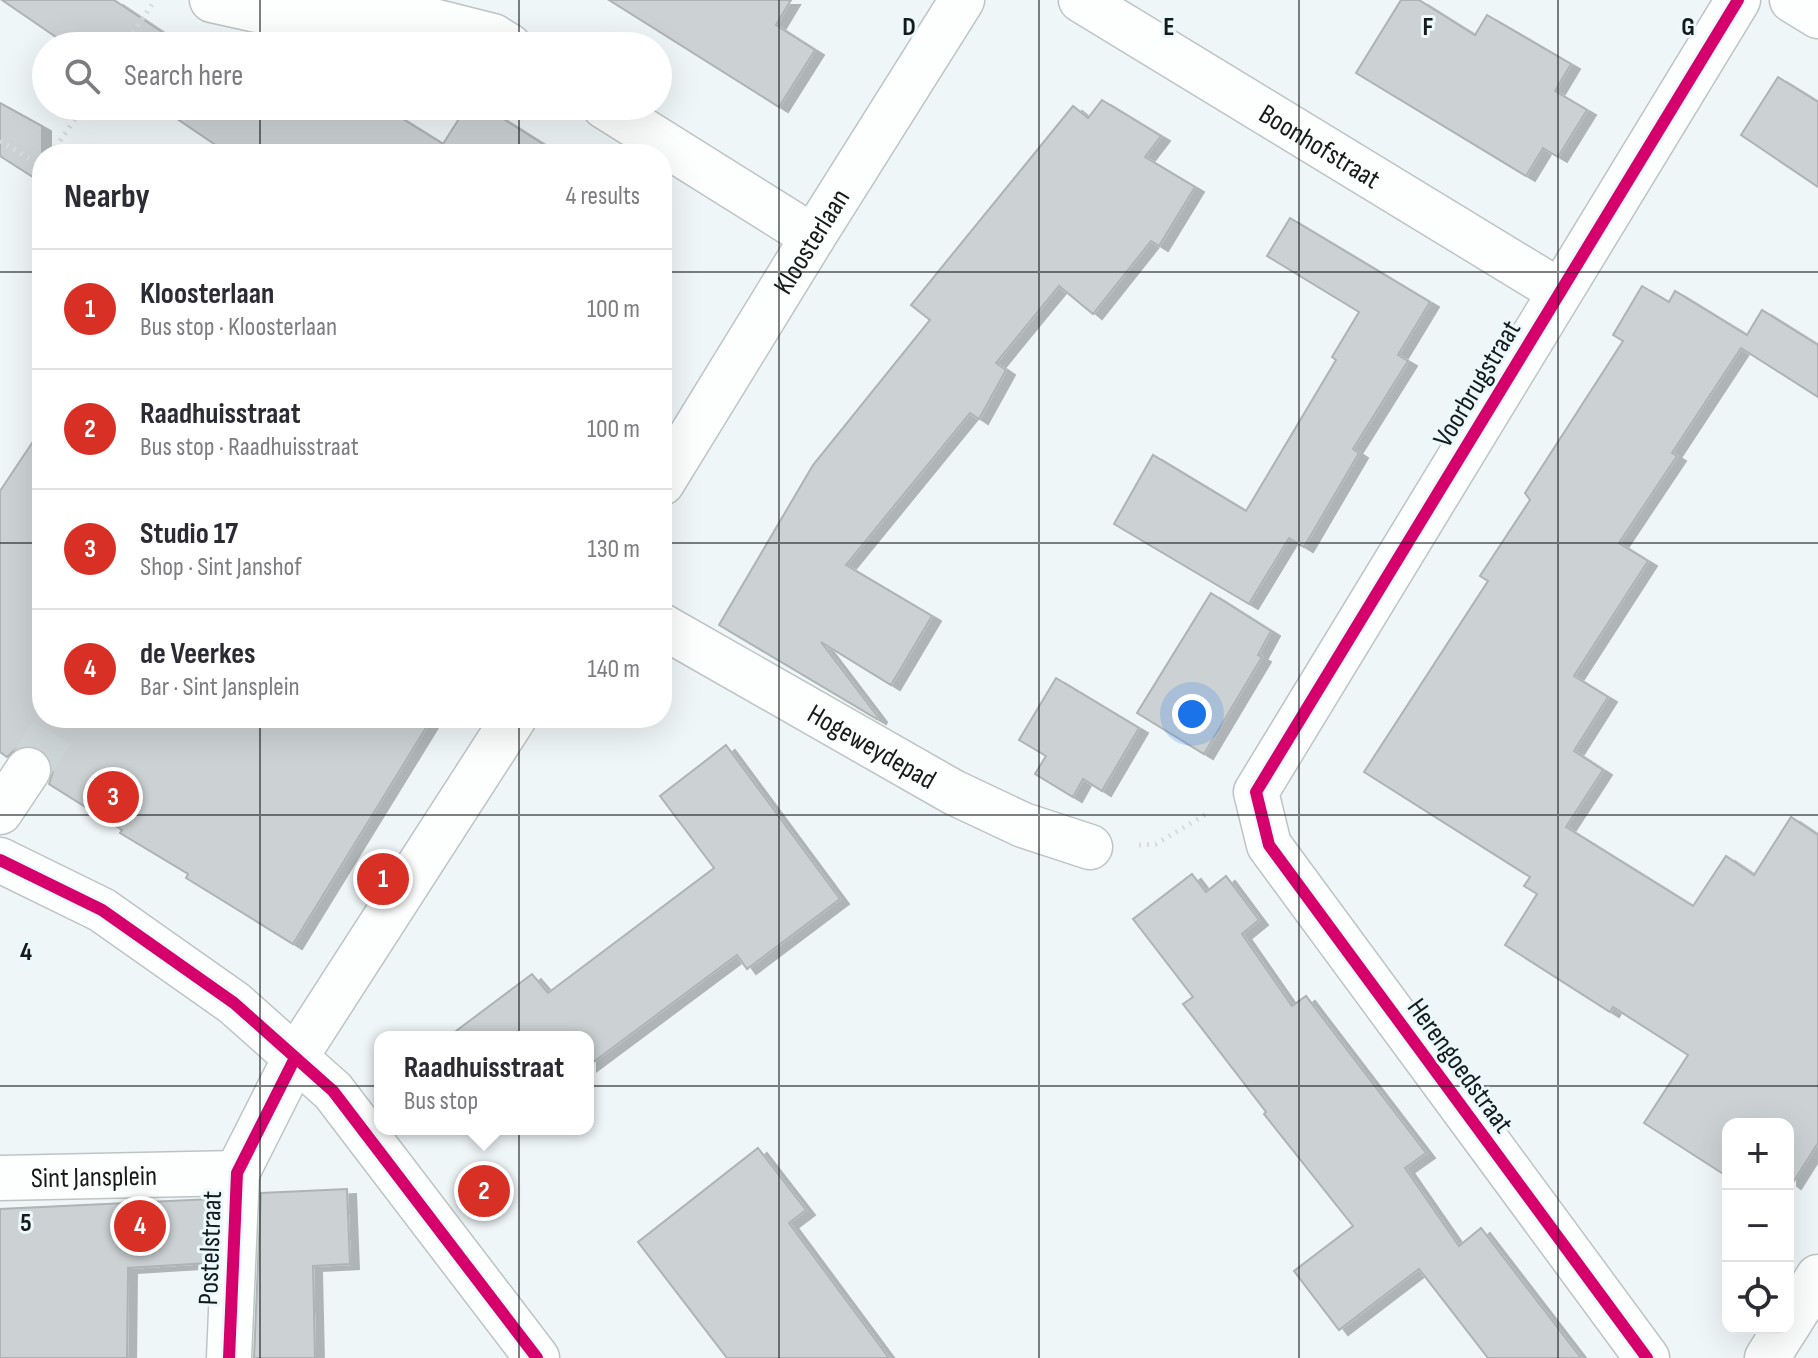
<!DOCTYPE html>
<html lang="en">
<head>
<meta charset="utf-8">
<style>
  body { margin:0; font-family:"Sofia Sans Condensed",sans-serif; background:#f7f7f7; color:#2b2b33 }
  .controls { position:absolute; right:24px; bottom:24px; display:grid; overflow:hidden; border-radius:16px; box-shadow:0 8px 32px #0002 }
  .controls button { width:72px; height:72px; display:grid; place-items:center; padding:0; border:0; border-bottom:2px solid #e1e1e2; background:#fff; color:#2b2b33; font:40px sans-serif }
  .you { position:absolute; left:1192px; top:714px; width:28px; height:28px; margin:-20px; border:6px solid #fff; border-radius:50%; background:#1a73e8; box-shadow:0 0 0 12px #1a73e833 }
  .badge { display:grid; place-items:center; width:52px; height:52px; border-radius:50%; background:#d93025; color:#fff; font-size:26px; font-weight:700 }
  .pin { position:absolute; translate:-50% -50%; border:4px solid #fff; box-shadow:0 2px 8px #0006 }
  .popup { position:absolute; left:374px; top:1031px; width:220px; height:104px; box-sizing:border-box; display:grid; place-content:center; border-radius:16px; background:#fff; filter:drop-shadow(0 2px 6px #0005); font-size:26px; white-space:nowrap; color:#7c7c81 }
  .popup b { font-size:30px; color:#2b2b33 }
  .popup::after { content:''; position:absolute; left:50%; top:100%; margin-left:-16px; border:16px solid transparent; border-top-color:#fff }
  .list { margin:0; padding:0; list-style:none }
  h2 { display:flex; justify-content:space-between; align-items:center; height:104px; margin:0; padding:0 32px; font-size:34px }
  h2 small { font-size:26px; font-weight:400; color:#7c7c81 }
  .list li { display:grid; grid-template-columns:52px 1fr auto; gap:24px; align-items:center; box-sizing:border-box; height:120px; padding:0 32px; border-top:2px solid #e1e1e2 }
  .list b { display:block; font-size:30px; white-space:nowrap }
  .list p { margin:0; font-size:26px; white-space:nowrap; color:#7c7c81 }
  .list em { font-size:26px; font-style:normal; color:#7c7c81 }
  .icon { flex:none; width:44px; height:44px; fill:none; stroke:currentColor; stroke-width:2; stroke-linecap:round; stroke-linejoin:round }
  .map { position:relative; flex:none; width:1818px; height:1358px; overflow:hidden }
  .search { position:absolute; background:#fff; box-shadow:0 8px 32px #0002; left:32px; top:32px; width:640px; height:88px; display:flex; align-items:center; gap:20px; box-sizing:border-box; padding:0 28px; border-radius:44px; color:#7c7c81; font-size:30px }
  .panel { position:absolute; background:#fff; box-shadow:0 8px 32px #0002; left:32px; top:144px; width:640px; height:584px; border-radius:32px }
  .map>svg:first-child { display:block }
</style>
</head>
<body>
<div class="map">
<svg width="1818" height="1358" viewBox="0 0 1818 1358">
  <defs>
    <filter id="shadow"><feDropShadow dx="9" dy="5" stdDeviation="0" flood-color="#0004"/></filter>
  </defs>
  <rect width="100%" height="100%" fill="#eff6f8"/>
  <!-- building -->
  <g fill="#ccd2d4" stroke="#aeb3b4" stroke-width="2" filter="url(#shadow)">
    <path d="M 2,0 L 114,0 L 183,46 L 69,46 Z"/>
    <path d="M 609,0 L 791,0 L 776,25 L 815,50 L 779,107 Z"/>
    <path d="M 1401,0 L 1419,0 L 1475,35 L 1487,15 L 1571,64 L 1555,91 L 1587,110 L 1558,157 L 1543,148 L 1526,176 L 1356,73 Z"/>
    <path d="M 1778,77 L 1818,102 L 1818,187 L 1741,135 Z"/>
    <path d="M 1102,100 L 1161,136 L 1145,157 L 1195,187 L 1159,246 L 1151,241 L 1093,314 L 1059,286 L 996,363 L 1006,370 L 979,419 L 970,413 L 846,565 L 932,616 L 891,685 L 821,642 L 878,717 L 877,719 L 719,625 L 813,465 L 930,320 L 911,305 L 1073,106 L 1088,118 Z"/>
    <path d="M 0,103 L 42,126 L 42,183 L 0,156 Z"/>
    <path d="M 158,106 L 382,106 L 443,144 L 467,106 L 483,106 L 559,154 L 229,154 Z"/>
    <path d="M 1290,218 L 1430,302 L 1398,355 L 1408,361 L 1353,449 L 1359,453 L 1304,547 L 1289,538 L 1249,604 L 1114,524 L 1153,455 L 1246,511 L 1336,360 L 1332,357 L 1359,312 L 1267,256 Z"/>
    <path d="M 1642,286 L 1669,302 L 1675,291 L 1747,335 L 1762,310 L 1818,345 L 1818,397 L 1741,348 L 1672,453 L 1677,456 L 1619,543 L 1648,561 L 1574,676 L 1608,697 L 1574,751 L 1603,770 L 1566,827 L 1693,906 L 1726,856 L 1754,875 L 1791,817 L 1818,835 L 1818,1143 L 1792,1184 L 1788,1181 L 1788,1124 L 1728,1124 L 1728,1177 L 1644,1123 L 1688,1055 L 1613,1007 L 1610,1012 L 1505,945 L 1537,894 L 1524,886 L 1530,877 L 1364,772 L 1488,581 L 1480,576 L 1530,500 L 1525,493 L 1623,341 L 1613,335 Z"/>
    <path d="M 42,428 L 42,718 L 432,718 L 293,944 L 186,878 L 188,874 L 120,833 L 122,830 L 49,784 L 53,772 L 51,760 L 41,749 L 30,745 L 18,747 L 7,757 L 0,752 L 0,491 Z"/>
    <path d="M 1211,593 L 1271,631 L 1258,655 L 1262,657 L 1204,754 L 1137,713 Z"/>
    <path d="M 1056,678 L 1139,728 L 1102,791 L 1083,779 L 1073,797 L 1035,774 L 1046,756 L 1019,740 Z"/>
    <path d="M 726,745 L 840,899 L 747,969 L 737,955 L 588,1066 L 588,1037 L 448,1037 L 532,974 L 548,993 L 714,868 L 660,796 Z"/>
    <path d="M 1192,874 L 1206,892 L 1226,876 L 1259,920 L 1242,934 L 1292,1006 L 1306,996 L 1426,1153 L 1405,1168 L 1459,1246 L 1481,1228 L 1581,1358 L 1488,1358 L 1419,1269 L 1339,1330 L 1294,1271 L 1353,1226 L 1264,1114 L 1266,1112 L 1183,1004 L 1193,997 L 1133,919 Z"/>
    <path d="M 758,1148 L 806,1210 L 789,1223 L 889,1358 L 727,1358 L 638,1242 Z"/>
    <path d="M 347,1189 L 350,1264 L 313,1266 L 315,1358 L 254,1358 L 261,1193 Z"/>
    <path d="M 211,1199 L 208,1263 L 128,1268 L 127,1358 L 0,1358 L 0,1209 Z"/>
  </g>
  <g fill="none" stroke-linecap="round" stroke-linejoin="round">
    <!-- minor-tunnel -->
    <path stroke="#ced5d7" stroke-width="44" stroke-dasharray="44 22" stroke-linecap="butt" d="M 28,770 L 61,718"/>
    <defs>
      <g id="minor">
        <path d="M 212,0 L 257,10 L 421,18 L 493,36 L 509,46"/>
        <path id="s1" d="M 1081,0 L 1559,291"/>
        <path d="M 1792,0 L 1818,16"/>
        <path d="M 604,106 L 813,237"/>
        <path id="s2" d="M 662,483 L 813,237 L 962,0"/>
        <path id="s3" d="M 662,626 L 953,792 L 1023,825 L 1090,847"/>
        <path d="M 0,812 L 28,770"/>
        <path id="s4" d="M 0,1178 L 237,1173"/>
        <path d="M 1788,1325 L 1818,1277"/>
        <path d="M 229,1358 L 237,1173 L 295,1058 L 514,718"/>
        <path d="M 1647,1358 L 1269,845 L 1256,792 L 1738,0"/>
        <path d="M 1767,1358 L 1786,1328"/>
      </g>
      <path id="tertiary" d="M 0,860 L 102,910 L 234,1003 L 333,1091 L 537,1358"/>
    </defs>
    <!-- minor casing -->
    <use href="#minor" stroke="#bec3c4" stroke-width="47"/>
    <!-- tertiary casing -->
    <use href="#tertiary" stroke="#bec3c4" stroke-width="47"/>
    <!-- path -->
    <g stroke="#d9dbdc" stroke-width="5" stroke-dasharray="2 6" stroke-linecap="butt">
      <path d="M 124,46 L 155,0"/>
      <path d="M 0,141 L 42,166"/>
      <path d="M 51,154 L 84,106"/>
      <path d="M 1139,845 L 1156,844 L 1208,813"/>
    </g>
    <!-- minor -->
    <use href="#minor" stroke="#fdfefe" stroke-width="44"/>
    <!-- tertiary -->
    <use href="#tertiary" stroke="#fdfefe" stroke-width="44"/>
    <defs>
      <g id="cycleway">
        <path d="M 0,860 L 102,910 L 234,1003 L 333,1091 L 537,1358"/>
        <path d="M 229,1358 L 237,1173 L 295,1058"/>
        <path d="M 1647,1358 L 1269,845 L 1256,792 L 1738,0"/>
      </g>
    </defs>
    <!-- cycleway casing -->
    <use href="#cycleway" stroke="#ebf9fc" stroke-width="17"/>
    <!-- cycleway -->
    <use href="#cycleway" stroke="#d6006c" stroke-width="12"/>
  </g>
  <!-- grid -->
  <path fill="none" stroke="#151a1b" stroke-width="2" stroke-opacity="0.55" d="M 260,0 L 260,46M 519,0 L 519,46M 779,0 L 779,1358M 1039,0 L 1039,1358M 1299,0 L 1299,1358M 1558,0 L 1558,1358M 260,106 L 260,154M 519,106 L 519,154M 0,272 L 42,272M 662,272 L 1818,272M 0,543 L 42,543M 662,543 L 1818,543M 260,718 L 260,1358M 519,718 L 519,1358M 0,815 L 1818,815M 0,1086 L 1818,1086"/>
  <g text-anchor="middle" stroke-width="6" stroke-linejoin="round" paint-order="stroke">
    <!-- street labels -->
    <g font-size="28" fill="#151a1b" stroke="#ebf9fc">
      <text dy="10" stroke="none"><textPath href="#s1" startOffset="280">Boonhofstraat</textPath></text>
      <text dy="10" stroke="none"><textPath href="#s2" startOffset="284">Kloosterlaan</textPath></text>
      <text transform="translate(1476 383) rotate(-59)" y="10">Voorbrugstraat</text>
      <text dy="10" stroke="none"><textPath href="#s3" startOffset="242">Hogeweydepad</textPath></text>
      <text transform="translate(1461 1065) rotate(54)" y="10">Herengoedstraat</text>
      <text dy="10" stroke="none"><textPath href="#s4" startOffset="94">Sint Jansplein</textPath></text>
      <text transform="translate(209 1248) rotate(-88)" y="10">Postelstraat</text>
    </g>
  </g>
  <g font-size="26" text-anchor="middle" font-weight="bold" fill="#151a1b" stroke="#ebf9fc" stroke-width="6" stroke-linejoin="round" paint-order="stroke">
    <text x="909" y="35">D</text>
    <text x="1169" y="35">E</text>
    <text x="1428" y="35">F</text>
    <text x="1688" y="35">G</text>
    <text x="26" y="960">4</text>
    <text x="26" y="1231">5</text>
  </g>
</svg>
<div class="controls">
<button>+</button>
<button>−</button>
<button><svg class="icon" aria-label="locate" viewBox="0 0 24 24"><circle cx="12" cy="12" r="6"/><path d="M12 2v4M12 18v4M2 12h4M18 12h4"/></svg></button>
</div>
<div class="you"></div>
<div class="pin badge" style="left:383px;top:879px">1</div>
<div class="pin badge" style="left:484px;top:1191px">2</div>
<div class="popup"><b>Raadhuisstraat</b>Bus stop</div>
<div class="pin badge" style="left:113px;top:797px">3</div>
<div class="pin badge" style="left:140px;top:1226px">4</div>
<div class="search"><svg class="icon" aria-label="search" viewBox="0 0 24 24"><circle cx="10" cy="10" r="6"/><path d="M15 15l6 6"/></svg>Search here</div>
<section class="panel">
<h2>Nearby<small>4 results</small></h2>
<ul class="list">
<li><span class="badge">1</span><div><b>Kloosterlaan</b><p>Bus stop · Kloosterlaan</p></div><em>100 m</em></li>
<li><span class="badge">2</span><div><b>Raadhuisstraat</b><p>Bus stop · Raadhuisstraat</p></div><em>100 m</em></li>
<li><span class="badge">3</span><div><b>Studio 17</b><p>Shop · Sint Janshof</p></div><em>130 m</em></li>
<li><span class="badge">4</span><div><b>de Veerkes</b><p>Bar · Sint Jansplein</p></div><em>140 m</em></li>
</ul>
</section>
</div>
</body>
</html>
